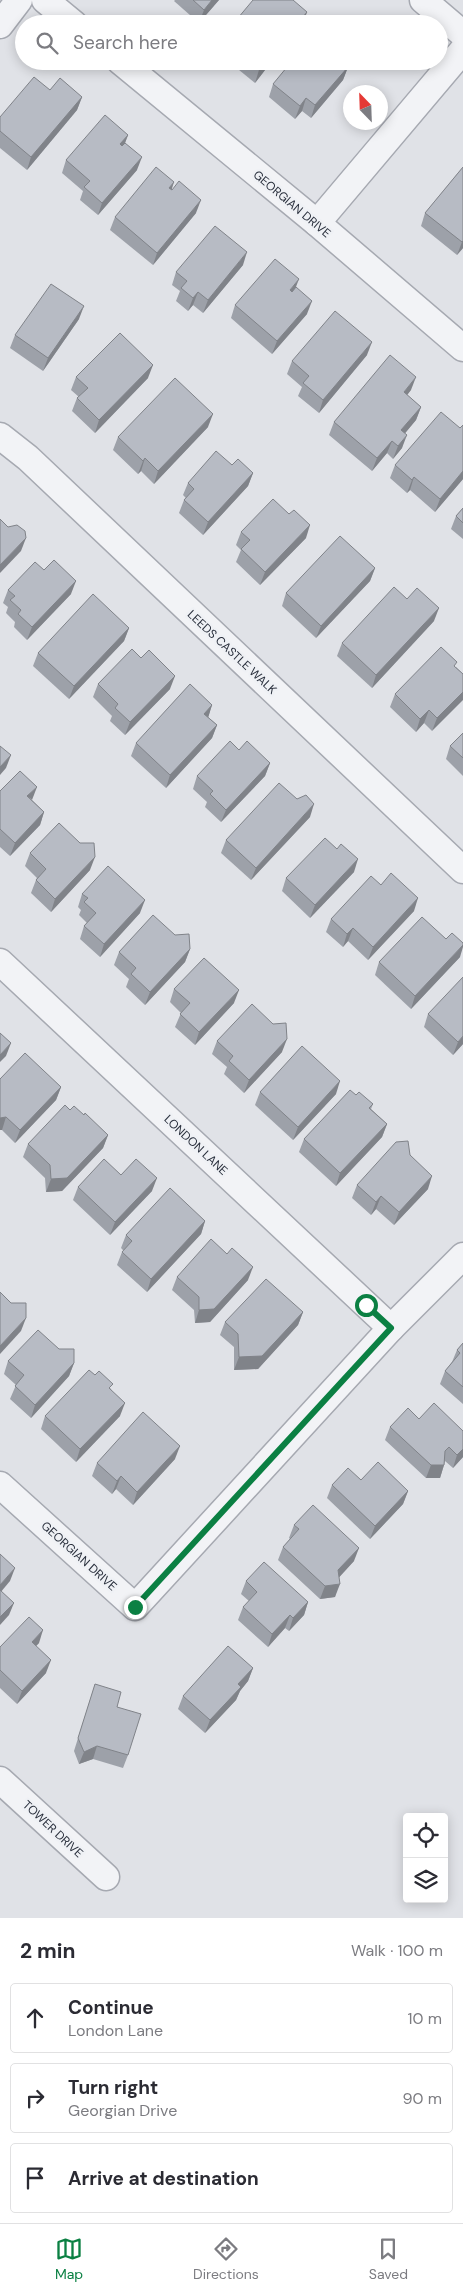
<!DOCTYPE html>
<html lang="en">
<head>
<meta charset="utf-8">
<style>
  body { margin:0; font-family:"DM Sans",sans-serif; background:#f7f7f7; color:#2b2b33 }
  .controls { position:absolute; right:15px; bottom:15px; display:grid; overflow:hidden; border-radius:5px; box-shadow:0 2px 12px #0003 }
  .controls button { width:45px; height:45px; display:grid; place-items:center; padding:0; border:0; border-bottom:1px solid #e1e1e2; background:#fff; color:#2b2b33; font:25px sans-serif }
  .compass { position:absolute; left:343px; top:85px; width:45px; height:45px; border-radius:50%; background:#fff; box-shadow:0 2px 12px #0003; rotate:337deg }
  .stop { position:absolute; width:15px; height:15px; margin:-11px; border:4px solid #0b8043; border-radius:50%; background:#fff }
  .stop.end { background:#0b8043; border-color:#fff; box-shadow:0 1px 5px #0008 }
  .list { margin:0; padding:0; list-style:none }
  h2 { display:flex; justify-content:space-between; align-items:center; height:65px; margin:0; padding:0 20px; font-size:21px }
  h2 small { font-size:16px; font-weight:400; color:#7c7c81 }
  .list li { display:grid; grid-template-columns:32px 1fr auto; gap:15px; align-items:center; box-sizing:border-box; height:70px; margin:0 10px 10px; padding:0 10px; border:1px solid #e1e1e2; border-radius:5px }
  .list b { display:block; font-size:19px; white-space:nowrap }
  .list p { margin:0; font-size:16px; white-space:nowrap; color:#7c7c81 }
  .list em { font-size:16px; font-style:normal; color:#7c7c81 }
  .icon { flex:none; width:28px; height:28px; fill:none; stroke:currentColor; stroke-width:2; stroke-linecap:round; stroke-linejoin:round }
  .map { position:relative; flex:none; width:463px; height:1918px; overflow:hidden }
  .search { position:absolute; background:#fff; box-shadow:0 2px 12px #0003; left:15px; right:15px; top:15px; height:55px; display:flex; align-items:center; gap:12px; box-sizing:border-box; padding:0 18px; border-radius:28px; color:#7c7c81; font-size:19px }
  .sheet { height:305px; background:#fff }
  nav { display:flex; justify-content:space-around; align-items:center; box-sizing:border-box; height:70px; border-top:1px solid #e1e1e2; background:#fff; font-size:14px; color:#7c7c81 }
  nav a { display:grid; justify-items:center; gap:2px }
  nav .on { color:#0b8043 }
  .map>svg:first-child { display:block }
</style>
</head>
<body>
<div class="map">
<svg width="463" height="1918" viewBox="0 0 463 1918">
  <rect width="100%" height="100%" fill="#e0e2e7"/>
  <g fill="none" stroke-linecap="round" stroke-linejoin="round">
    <defs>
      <g id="minor">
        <path d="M 45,0 L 74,24"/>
        <path d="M 423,0 L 463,34"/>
        <path d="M 0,25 L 19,0"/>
        <path d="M 120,61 L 317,223 L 463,348"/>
        <path d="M 317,223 L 463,50"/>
        <path d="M 0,436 L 28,458 L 463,870"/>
        <path d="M 0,962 L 391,1328"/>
        <path d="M 0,1485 L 135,1607 L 391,1328 L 463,1256"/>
        <path d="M 0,1780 L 106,1877"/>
      </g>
    </defs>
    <!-- minor casing -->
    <use href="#minor" stroke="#a6a9b1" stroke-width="29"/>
    <!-- minor -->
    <use href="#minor" stroke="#f2f3f6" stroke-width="26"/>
  </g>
  <!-- wall -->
  <g fill="#9da1a9">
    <path d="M 175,0 L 219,0 L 199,23 L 174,1 Z"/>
    <path d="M 228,61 L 272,61 L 255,83 Z"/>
    <path d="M 348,67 L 343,80 L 311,118 L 302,111 L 295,119 L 269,97 L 273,84 Z"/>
    <path d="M 50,90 L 82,97 L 77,110 L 27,170 L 0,148 L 0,117 Z"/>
    <path d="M 128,135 L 125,143 L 137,170 L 98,215 L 80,200 L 83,191 L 62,173 L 66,160 Z"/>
    <path d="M 463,167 L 463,248 L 457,255 L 421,226 L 425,213 Z"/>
    <path d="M 171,190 L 196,213 L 153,265 L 110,230 L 115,217 Z"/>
    <path d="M 243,265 L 203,313 L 193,305 L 188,311 L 176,301 L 180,291 L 172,285 L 176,272 Z"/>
    <path d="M 296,288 L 307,314 L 272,354 L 231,318 L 235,305 Z"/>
    <path d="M 79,319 L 43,371 L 10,348 L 15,335 Z"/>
    <path d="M 367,355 L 319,413 L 298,396 L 302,387 L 287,374 L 292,361 Z"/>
    <path d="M 76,377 L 148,378 L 95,433 L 72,411 L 77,398 L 79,397 L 71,390 Z"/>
    <path d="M 411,390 L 407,395 L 421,407 L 416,420 L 405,433 L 402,448 L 393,459 L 387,453 L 372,471 L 329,435 L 334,422 Z"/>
    <path d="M 463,425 L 463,479 L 435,512 L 410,490 L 407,493 L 390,478 L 395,465 L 460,428 Z"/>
    <path d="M 208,427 L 154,484 L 141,471 L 138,474 L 113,450 L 118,437 Z"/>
    <path d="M 232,465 L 253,473 L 248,486 L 203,535 L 179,513 L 184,500 L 186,498 L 183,495 L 188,483 Z"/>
    <path d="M 463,508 L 463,539 L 451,529 L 456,516 Z"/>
    <path d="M 241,532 L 306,538 L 260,585 L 236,562 L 241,550 L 236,545 Z"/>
    <path d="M 375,568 L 370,581 L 316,638 L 282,606 L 286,593 Z"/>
    <path d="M 44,570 L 71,594 L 27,640 L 14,627 L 15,622 L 6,613 L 8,607 L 3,603 L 8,590 Z"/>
    <path d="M 434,621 L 372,688 L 337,656 L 342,643 Z"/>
    <path d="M 129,628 L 124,641 L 69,699 L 33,666 L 38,653 Z"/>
    <path d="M 456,667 L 463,674 L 432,731 L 424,723 L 416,732 L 390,707 L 395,694 Z"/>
    <path d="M 98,684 L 170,689 L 125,735 L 110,721 L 112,716 L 93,697 Z"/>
    <path d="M 212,705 L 208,717 L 217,725 L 212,738 L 166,788 L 131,756 L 136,743 Z"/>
    <path d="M 463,733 L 463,776 L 446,759 L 450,746 Z"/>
    <path d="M 239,750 L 270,763 L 265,776 L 221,822 L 205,807 L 207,802 L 193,789 L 197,776 Z"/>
    <path d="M 0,791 L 32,800 L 44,812 L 40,825 L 10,856 L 0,847 Z"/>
    <path d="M 310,817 L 251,880 L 221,853 L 226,840 Z"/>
    <path d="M 30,853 L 90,870 L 51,912 L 31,893 L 36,880 L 37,878 L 25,866 Z"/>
    <path d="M 354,872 L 310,918 L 282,891 L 286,878 Z"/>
    <path d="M 381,885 L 414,911 L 368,960 L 348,941 L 343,947 L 326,932 L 331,919 Z"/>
    <path d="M 82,894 L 140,913 L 100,957 L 80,939 L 84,926 L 87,923 L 79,915 L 81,910 L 78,907 Z"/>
    <path d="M 190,949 L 185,962 L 145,1005 L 126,987 L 129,979 L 114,965 L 119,952 Z"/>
    <path d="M 460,957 L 411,1009 L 375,975 L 379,962 Z"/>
    <path d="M 174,989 L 234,1003 L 195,1045 L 175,1027 L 181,1013 L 170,1002 Z"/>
    <path d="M 428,1014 L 463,1044 L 453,1055 L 424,1027 Z"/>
    <path d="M 273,1024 L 282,1052 L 244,1093 L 224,1074 L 227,1067 L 212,1054 L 217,1041 Z"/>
    <path d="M 0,1079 L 61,1087 L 56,1100 L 15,1143 L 2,1130 L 0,1130 Z"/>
    <path d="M 260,1092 L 336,1094 L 293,1140 L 255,1105 Z"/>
    <path d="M 356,1095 L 373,1104 L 371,1109 L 387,1124 L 382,1137 L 336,1186 L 299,1152 L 304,1139 Z"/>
    <path d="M 70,1110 L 84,1115 L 108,1135 L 103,1148 L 62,1191 L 46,1192 L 45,1178 L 23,1157 L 28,1144 Z"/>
    <path d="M 410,1155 L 428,1189 L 394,1225 L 376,1209 L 371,1215 L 352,1198 L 357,1185 Z"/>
    <path d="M 121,1175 L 152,1191 L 110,1235 L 73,1200 L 78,1187 Z"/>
    <path d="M 205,1221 L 201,1234 L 147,1292 L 117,1265 L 122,1252 L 124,1251 L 121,1248 L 126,1235 Z"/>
    <path d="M 177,1277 L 248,1280 L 210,1322 L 195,1323 L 194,1310 L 172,1290 Z"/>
    <path d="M 303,1312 L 298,1325 L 258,1369 L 234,1370 L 234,1347 L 220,1335 L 225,1322 Z"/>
    <path d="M 463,1343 L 463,1404 L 440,1384 L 445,1371 L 452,1362 L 457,1350 Z"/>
    <path d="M 8,1361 L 74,1363 L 69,1376 L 31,1418 L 10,1399 L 16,1385 L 4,1374 Z"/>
    <path d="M 95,1375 L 111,1389 L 120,1416 L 76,1462 L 41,1429 L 45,1416 Z"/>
    <path d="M 419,1419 L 463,1431 L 463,1457 L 453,1468 L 445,1461 L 444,1465 L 440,1478 L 426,1478 L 385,1440 L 390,1427 Z"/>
    <path d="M 175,1459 L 133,1505 L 116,1489 L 112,1494 L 92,1476 L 97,1463 Z"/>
    <path d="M 332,1485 L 408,1491 L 403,1504 L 370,1539 L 327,1498 Z"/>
    <path d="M 294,1525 L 354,1561 L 339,1577 L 335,1597 L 320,1599 L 278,1560 L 283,1547 L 290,1539 L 289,1538 Z"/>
    <path d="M 246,1581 L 308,1602 L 304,1615 L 289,1631 L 285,1628 L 268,1647 L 238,1620 L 243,1607 L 249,1601 L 241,1594 Z"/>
    <path d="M 39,1643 L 36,1646 L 46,1673 L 17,1704 L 0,1688 L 0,1647 Z"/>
    <path d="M 253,1668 L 248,1681 L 240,1691 L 236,1700 L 205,1733 L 178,1709 L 183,1696 Z"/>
    <path d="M 95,1684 L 117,1707 L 128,1755 L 123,1768 L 93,1759 L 79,1764 L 74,1751 Z"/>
  </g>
  <!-- shaded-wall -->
  <g fill="#808389">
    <path d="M 212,0 L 219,0 L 199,23 L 204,10 Z"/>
    <path d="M 307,12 L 303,24 L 297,24 Z"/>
    <path d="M 266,61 L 272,61 L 255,83 L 259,70 Z"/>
    <path d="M 348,67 L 343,80 L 311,118 L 315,105 Z"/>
    <path d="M 82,97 L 77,110 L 27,170 L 31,157 Z"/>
    <path d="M 306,98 L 302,111 L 295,119 L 300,106 Z"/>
    <path d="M 128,135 L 123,148 L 120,144 Z"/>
    <path d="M 142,157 L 137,170 L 98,215 L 102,203 Z"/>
    <path d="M 174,182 L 170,195 L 169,188 Z"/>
    <path d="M 201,200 L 196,213 L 153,265 L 157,253 Z"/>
    <path d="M 463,241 L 463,248 L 457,255 L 462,242 Z"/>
    <path d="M 247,252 L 243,265 L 203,313 L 208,300 Z"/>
    <path d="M 299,279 L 294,292 L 285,303 L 290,290 Z"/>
    <path d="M 198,292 L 193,305 L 188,311 L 193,298 Z"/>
    <path d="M 312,301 L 307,314 L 272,354 L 277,341 Z"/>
    <path d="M 84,306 L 79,319 L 43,371 L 48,358 Z"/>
    <path d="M 372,342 L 367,355 L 319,413 L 323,400 Z"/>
    <path d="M 153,365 L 148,378 L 95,433 L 99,420 Z"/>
    <path d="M 416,377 L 411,390 L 399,405 L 404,392 Z"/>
    <path d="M 421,407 L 416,420 L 397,443 L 401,430 Z"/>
    <path d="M 213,414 L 208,427 L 154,484 L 158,471 Z"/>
    <path d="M 407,435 L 402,448 L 393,459 L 398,446 Z"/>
    <path d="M 392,441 L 387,453 L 372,471 L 377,458 Z"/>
    <path d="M 145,458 L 141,471 L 138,474 L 143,461 Z"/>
    <path d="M 463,471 L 463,479 L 435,512 L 440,499 Z"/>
    <path d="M 253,473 L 248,486 L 203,535 L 208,522 Z"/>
    <path d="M 414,477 L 410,490 L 407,493 L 412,480 Z"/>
    <path d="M 310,525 L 306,538 L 260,585 L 265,572 Z"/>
    <path d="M 26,538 L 21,551 L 0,573 L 0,565 Z"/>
    <path d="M 375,568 L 370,581 L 316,638 L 321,626 Z"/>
    <path d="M 76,581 L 71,594 L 27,640 L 32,627 Z"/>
    <path d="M 439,608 L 434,621 L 372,688 L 376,675 Z"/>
    <path d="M 129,628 L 124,641 L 69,699 L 74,686 Z"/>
    <path d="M 175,676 L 170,689 L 125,735 L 130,722 Z"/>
    <path d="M 463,692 L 463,700 L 432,731 L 437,718 Z"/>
    <path d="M 212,705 L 208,718 L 204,714 Z"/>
    <path d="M 429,710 L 424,723 L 416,732 L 420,719 Z"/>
    <path d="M 217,725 L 212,738 L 166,788 L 170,775 Z"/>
    <path d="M 11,755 L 6,768 L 0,775 L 0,767 Z"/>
    <path d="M 270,763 L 265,776 L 221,822 L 226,810 Z"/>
    <path d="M 37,787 L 32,800 L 27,796 Z"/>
    <path d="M 314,804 L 310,817 L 251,880 L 256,868 Z"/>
    <path d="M 44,812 L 40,825 L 10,856 L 15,843 Z"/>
    <path d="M 95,857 L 90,870 L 51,912 L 55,899 Z"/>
    <path d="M 358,859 L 354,872 L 310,918 L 315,905 Z"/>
    <path d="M 418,898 L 414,911 L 368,960 L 373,947 Z"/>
    <path d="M 145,900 L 140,913 L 100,957 L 104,944 Z"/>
    <path d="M 353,928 L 348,941 L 343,947 L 347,934 Z"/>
    <path d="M 463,945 L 463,947 L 460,957 L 411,1009 L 415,996 Z"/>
    <path d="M 190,949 L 185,962 L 145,1005 L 150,992 Z"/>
    <path d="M 239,990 L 234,1003 L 195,1045 L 199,1032 Z"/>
    <path d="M 463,1036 L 463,1044 L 453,1055 L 458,1042 Z"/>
    <path d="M 287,1039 L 282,1052 L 244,1093 L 249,1080 Z"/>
    <path d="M 11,1043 L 6,1056 L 0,1062 L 0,1055 Z"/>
    <path d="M 340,1081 L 336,1094 L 293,1140 L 298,1127 Z"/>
    <path d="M 61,1087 L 56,1100 L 15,1143 L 20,1130 Z"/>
    <path d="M 6,1117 L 2,1130 L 0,1130 L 0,1118 Z"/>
    <path d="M 387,1124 L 382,1137 L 336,1186 L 340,1173 Z"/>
    <path d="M 108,1135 L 103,1148 L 62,1191 L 46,1192 L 51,1179 Z"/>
    <path d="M 432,1176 L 428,1189 L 394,1225 L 399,1212 Z"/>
    <path d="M 157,1178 L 152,1191 L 110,1235 L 115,1222 Z"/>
    <path d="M 381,1196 L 376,1209 L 371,1215 L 376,1202 Z"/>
    <path d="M 205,1221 L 201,1234 L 147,1292 L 151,1279 Z"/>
    <path d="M 253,1267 L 248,1280 L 210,1322 L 195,1323 L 199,1310 Z"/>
    <path d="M 303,1312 L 298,1325 L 258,1369 L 234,1370 L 239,1357 Z"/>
    <path d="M 26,1318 L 21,1331 L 0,1354 L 0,1346 Z"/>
    <path d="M 74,1363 L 69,1376 L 31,1418 L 35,1405 Z"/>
    <path d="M 125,1403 L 120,1416 L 76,1462 L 80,1449 Z"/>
    <path d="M 180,1446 L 175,1459 L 133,1505 L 137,1492 Z"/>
    <path d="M 463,1449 L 463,1457 L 453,1468 L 457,1455 Z"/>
    <path d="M 431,1465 L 444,1465 L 440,1478 L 426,1478 Z"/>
    <path d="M 121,1476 L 116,1489 L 112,1494 L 117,1481 Z"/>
    <path d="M 408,1491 L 403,1504 L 370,1539 L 375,1526 Z"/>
    <path d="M 359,1548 L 354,1561 L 334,1583 L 338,1570 Z"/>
    <path d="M 15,1568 L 10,1581 L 0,1593 L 0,1585 Z"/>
    <path d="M 340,1584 L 335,1597 L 320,1599 L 325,1586 Z"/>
    <path d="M 308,1602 L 304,1615 L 289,1631 L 293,1618 Z"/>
    <path d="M 14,1603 L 9,1615 L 0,1625 L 0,1617 Z"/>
    <path d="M 290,1615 L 285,1628 L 268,1647 L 272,1634 Z"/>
    <path d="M 43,1630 L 39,1643 L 27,1655 L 32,1642 Z"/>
    <path d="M 51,1660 L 46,1673 L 17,1704 L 22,1691 Z"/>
    <path d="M 253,1668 L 248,1681 L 240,1691 L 236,1700 L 205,1733 L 210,1720 L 238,1684 Z"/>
    <path d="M 97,1746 L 93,1759 L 79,1764 L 84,1752 Z"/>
  </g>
  <!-- building -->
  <g fill="#b7bbc4" stroke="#808389">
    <path d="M 193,0 L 212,0 L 204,10 Z"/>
    <path d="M 253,0 L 293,0 L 307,12 L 297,24 L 233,24 Z"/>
    <path d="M 249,61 L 266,61 L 259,70 Z"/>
    <path d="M 292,61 L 341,61 L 348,67 L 315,105 L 306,98 L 300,106 L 273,84 Z"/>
    <path d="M 34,77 L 50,90 L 60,78 L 82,97 L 31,157 L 0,131 L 0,117 Z"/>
    <path d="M 105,115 L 128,135 L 120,144 L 122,146 L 125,143 L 142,157 L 102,203 L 84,187 L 90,181 L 66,160 Z"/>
    <path d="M 156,167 L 174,182 L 169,188 L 172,190 L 179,181 L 201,200 L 157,253 L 115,217 Z"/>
    <path d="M 463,167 L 463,241 L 462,242 L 425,213 Z"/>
    <path d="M 215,226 L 247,252 L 208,300 L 198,292 L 193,298 L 181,288 L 187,281 L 176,272 Z"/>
    <path d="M 275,259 L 299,279 L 290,290 L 292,292 L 296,287 L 312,301 L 277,341 L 235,305 Z"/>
    <path d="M 51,284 L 84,306 L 48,358 L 15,335 Z"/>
    <path d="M 335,311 L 372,342 L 323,400 L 303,383 L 309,376 L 292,361 Z"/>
    <path d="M 120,333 L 153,365 L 99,420 L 77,398 L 88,388 L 76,377 Z"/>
    <path d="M 390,355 L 416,377 L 404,392 L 421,407 L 401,430 L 407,435 L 398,446 L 392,441 L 377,458 L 334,422 Z"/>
    <path d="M 175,378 L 213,414 L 158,471 L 145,458 L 143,461 L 118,437 Z"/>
    <path d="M 441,412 L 460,428 L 463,425 L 463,471 L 440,499 L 414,477 L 412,480 L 395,465 Z"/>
    <path d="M 216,451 L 232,465 L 238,459 L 253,473 L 208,522 L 184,500 L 194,489 L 188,483 Z"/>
    <path d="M 273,499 L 289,514 L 294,510 L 310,525 L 265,572 L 241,549 L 250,540 L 241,532 Z"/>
    <path d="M 463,508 L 463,523 L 456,516 Z"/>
    <path d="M 0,519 L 8,527 L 17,525 L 25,531 L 26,538 L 0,565 Z"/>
    <path d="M 340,536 L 375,568 L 321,626 L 286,593 Z"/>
    <path d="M 54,560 L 76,581 L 32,627 L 18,614 L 21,610 L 10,600 L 15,596 L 8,590 L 35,562 L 44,570 Z"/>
    <path d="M 394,587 L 407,599 L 417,588 L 439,608 L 376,675 L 342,643 Z"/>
    <path d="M 93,594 L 129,628 L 74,686 L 38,653 Z"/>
    <path d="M 441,647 L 457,662 L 454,666 L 463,674 L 463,692 L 437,718 L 429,710 L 420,719 L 395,694 Z"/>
    <path d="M 132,649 L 141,658 L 149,650 L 175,676 L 130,722 L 115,708 L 118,704 L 98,684 Z"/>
    <path d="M 190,684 L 212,705 L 204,714 L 217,725 L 170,775 L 136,743 Z"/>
    <path d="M 463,733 L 463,758 L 450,746 Z"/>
    <path d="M 230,741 L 239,750 L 247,741 L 270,763 L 226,810 L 210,794 L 213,791 L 197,776 Z"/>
    <path d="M 0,746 L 11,755 L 0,767 Z"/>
    <path d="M 20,771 L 37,787 L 27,796 L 44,812 L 15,843 L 0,829 L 0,791 Z"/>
    <path d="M 279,783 L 297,799 L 306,795 L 314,804 L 256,868 L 226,840 Z"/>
    <path d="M 59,823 L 80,843 L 94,843 L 95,857 L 55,899 L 36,880 L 46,869 L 30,853 Z"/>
    <path d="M 325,838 L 337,849 L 341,844 L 358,859 L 315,905 L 286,878 Z"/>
    <path d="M 108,866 L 145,900 L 104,944 L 84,926 L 96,913 L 84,902 L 88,898 L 82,894 Z"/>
    <path d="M 391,873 L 418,898 L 373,947 L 353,928 L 347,934 L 331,919 L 371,876 L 381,885 Z"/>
    <path d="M 153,915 L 175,935 L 189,934 L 190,949 L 150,992 L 131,974 L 136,968 L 119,952 Z"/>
    <path d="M 422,917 L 446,939 L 452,933 L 463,943 L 463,945 L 415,996 L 379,962 Z"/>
    <path d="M 204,958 L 239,990 L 199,1032 L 180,1014 L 190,1003 L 174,989 Z"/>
    <path d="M 463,977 L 463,1036 L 458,1042 L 428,1014 Z"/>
    <path d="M 252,1004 L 273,1024 L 286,1023 L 287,1039 L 249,1080 L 229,1061 L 233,1056 L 217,1041 Z"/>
    <path d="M 0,1033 L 11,1043 L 0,1055 Z"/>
    <path d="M 302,1046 L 340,1081 L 298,1127 L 260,1092 Z"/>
    <path d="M 25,1053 L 61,1087 L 20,1130 L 6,1117 L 0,1118 L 0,1079 Z"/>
    <path d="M 350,1090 L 356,1095 L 359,1092 L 373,1104 L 369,1108 L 387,1124 L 340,1173 L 304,1139 Z"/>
    <path d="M 65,1105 L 70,1110 L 74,1106 L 84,1115 L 85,1113 L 108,1135 L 67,1178 L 51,1179 L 50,1165 L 28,1144 Z"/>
    <path d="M 408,1141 L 410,1155 L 432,1176 L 399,1212 L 381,1196 L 376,1202 L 357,1185 L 396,1142 Z"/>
    <path d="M 104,1159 L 121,1175 L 136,1159 L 157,1178 L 115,1222 L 78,1187 Z"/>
    <path d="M 170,1188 L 205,1221 L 151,1279 L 122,1252 L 132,1241 L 126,1235 Z"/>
    <path d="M 211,1239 L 227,1254 L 232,1248 L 253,1267 L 214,1309 L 199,1310 L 199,1297 L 177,1277 Z"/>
    <path d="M 266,1279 L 303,1312 L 262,1356 L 239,1357 L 238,1334 L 225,1322 Z"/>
    <path d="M 0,1292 L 11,1303 L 26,1303 L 26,1318 L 0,1346 Z"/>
    <path d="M 38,1330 L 59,1349 L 74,1349 L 74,1363 L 35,1405 L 15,1386 L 24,1375 L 8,1361 Z"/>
    <path d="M 463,1343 L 463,1387 L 445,1371 L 460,1353 L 457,1350 Z"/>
    <path d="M 89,1370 L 95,1375 L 99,1371 L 113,1384 L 109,1388 L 125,1403 L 80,1449 L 45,1416 Z"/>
    <path d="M 434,1403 L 463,1431 L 463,1449 L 457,1455 L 449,1447 L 445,1451 L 444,1465 L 431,1465 L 390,1427 L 408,1408 L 419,1419 Z"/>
    <path d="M 143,1412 L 180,1446 L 137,1492 L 121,1476 L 117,1481 L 97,1463 Z"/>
    <path d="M 378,1462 L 408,1491 L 375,1526 L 332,1485 L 348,1468 L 361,1480 Z"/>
    <path d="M 313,1505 L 359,1548 L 338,1570 L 340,1584 L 325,1586 L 283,1547 L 299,1529 L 294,1525 Z"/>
    <path d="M 0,1554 L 15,1568 L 0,1585 Z"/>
    <path d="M 264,1562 L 308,1602 L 293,1618 L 290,1615 L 272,1634 L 243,1607 L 257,1592 L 246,1581 Z"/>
    <path d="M 0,1590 L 14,1603 L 0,1617 Z"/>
    <path d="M 29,1617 L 43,1630 L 32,1642 L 51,1660 L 22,1691 L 0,1670 L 0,1647 Z"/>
    <path d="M 228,1646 L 253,1668 L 238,1684 L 241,1687 L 210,1720 L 183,1696 Z"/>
    <path d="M 95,1684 L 121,1692 L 117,1707 L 141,1714 L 128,1755 L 97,1746 L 84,1752 L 78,1738 Z"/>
  </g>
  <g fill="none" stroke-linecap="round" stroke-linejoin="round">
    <!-- route -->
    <path stroke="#0b8043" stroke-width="6" d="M 135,1607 L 391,1328 L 366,1305"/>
  </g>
  <g text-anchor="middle" stroke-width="5" stroke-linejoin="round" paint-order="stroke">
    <!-- street labels -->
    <g font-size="12" fill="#2a303d" stroke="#eff1f5">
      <text transform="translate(292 204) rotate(40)" y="4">GEORGIAN DRIVE</text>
      <text transform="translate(232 652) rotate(43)" y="4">LEEDS CASTLE WALK</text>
      <text transform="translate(196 1145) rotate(43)" y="4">LONDON LANE</text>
      <text transform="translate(79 1556) rotate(42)" y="4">GEORGIAN DRIVE</text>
      <text transform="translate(53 1829) rotate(43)" y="4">TOWER DRIVE</text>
    </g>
  </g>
</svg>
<div class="controls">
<button><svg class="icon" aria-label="locate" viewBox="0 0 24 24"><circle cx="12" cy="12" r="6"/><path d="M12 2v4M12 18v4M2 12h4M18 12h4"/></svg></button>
<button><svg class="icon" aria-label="layers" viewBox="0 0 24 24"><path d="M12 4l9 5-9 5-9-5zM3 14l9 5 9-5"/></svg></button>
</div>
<svg class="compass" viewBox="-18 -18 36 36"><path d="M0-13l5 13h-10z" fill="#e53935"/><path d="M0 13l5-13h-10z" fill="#7c7c81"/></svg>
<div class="stop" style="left:366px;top:1305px"></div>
<div class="stop end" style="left:135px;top:1607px"></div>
<div class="search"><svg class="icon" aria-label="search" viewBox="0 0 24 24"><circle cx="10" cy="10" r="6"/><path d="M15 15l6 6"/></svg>Search here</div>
</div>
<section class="sheet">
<h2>2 min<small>Walk · 100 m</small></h2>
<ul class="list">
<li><svg class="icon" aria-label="ahead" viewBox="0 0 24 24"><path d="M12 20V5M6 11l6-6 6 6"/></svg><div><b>Continue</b><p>London Lane</p></div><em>10 m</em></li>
<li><svg class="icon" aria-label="right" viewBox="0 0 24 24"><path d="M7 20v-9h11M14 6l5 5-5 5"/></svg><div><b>Turn right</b><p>Georgian Drive</p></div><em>90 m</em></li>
<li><svg class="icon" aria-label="arrive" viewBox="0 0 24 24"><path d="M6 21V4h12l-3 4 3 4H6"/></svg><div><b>Arrive at destination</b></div></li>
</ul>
</section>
<nav>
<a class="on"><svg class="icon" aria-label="map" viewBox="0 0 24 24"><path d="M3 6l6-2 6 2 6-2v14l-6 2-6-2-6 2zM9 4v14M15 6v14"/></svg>Map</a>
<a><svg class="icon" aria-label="directions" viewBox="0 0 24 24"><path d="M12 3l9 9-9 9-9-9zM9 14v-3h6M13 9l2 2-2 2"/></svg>Directions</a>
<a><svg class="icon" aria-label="saved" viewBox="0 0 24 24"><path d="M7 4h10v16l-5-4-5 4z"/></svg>Saved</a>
</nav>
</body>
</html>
